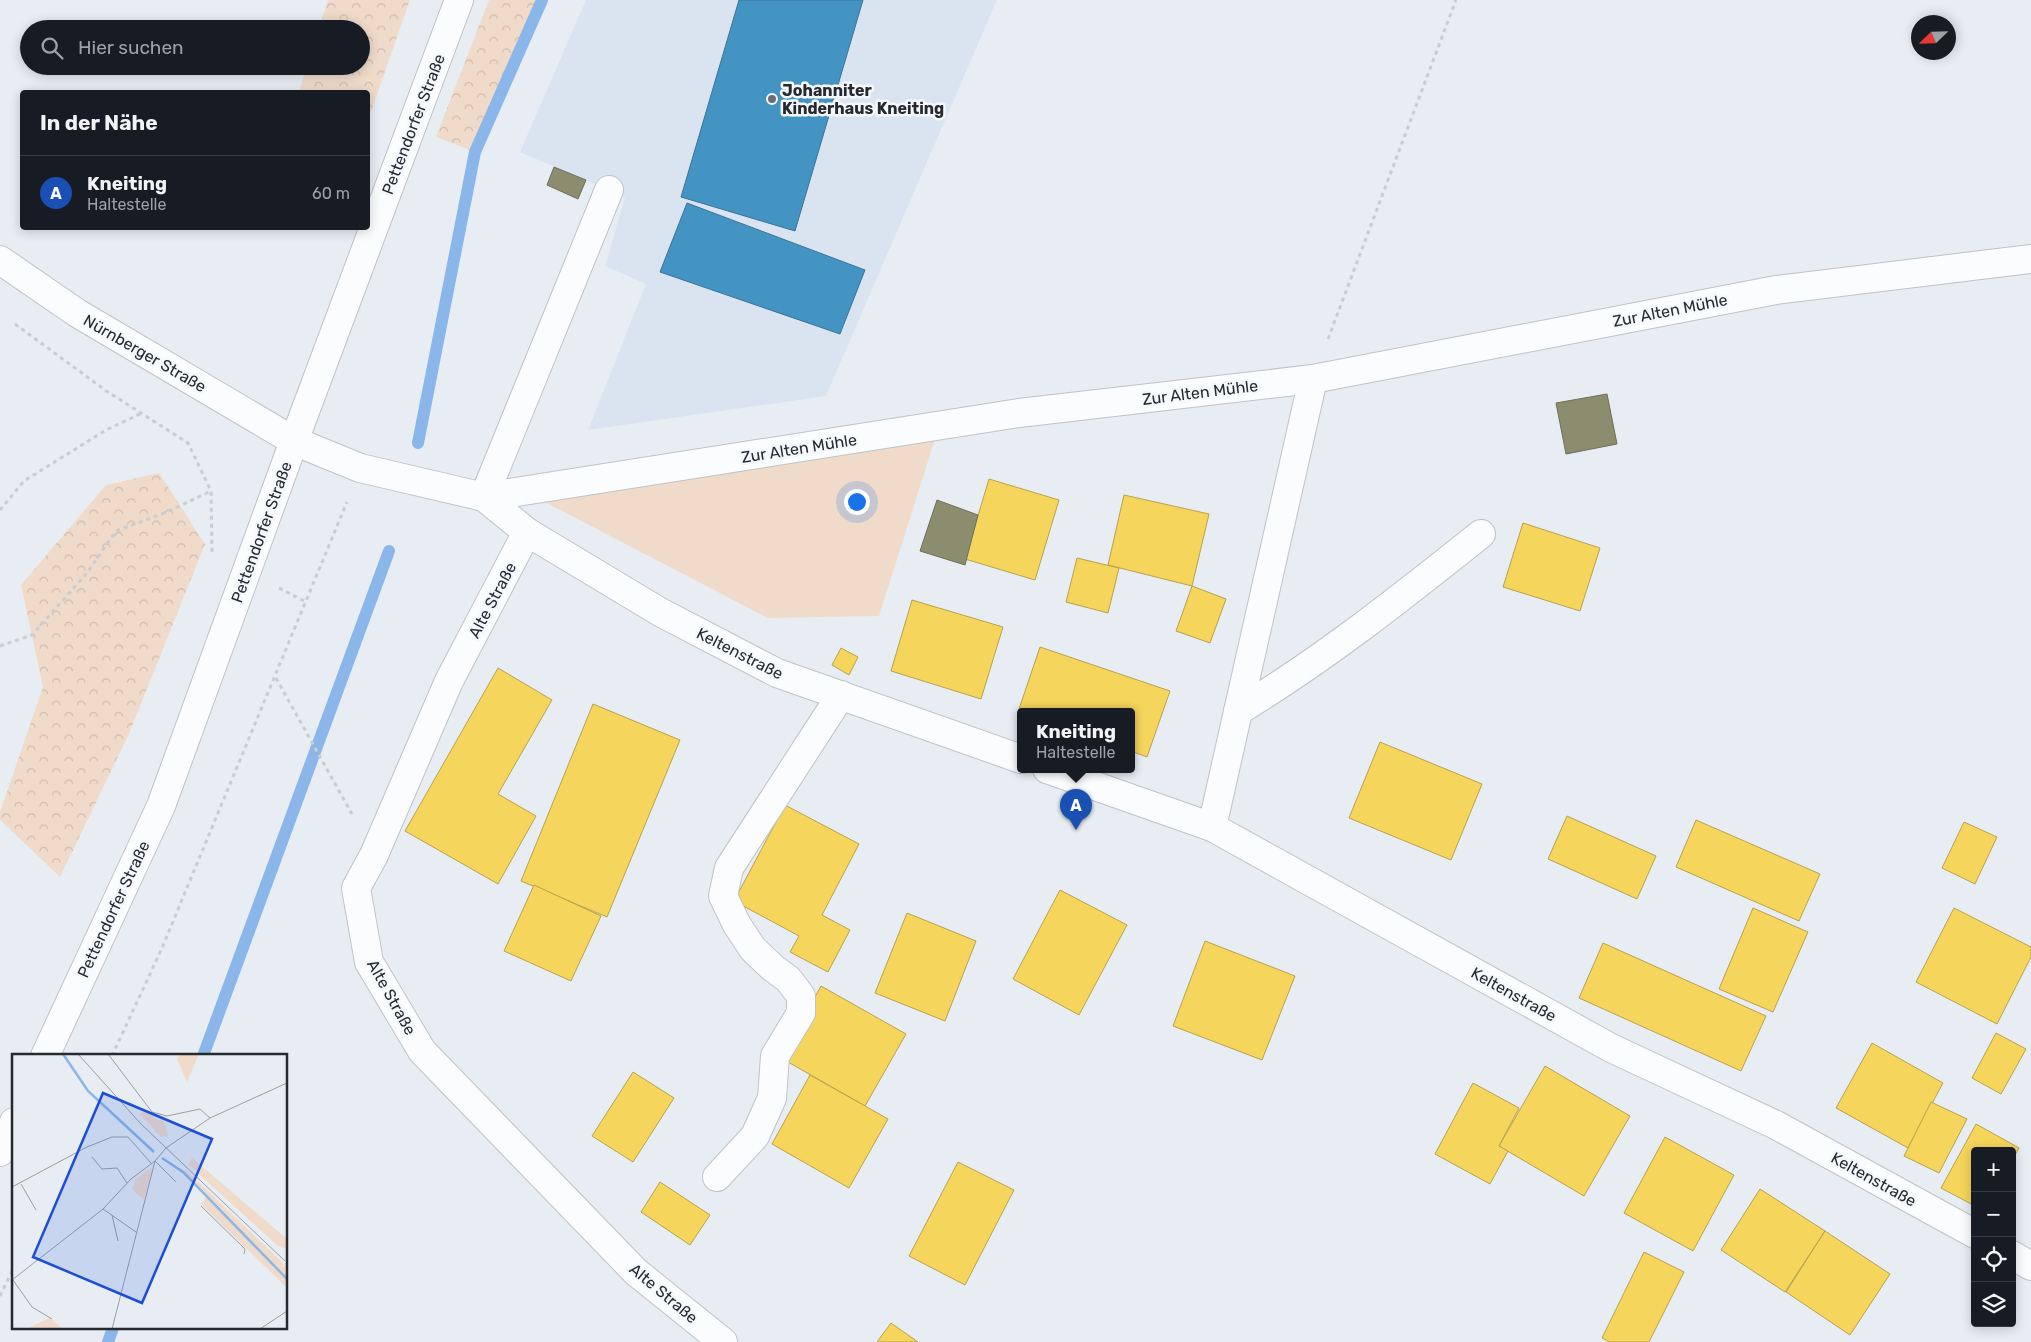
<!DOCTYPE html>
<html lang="de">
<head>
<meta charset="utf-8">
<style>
  body { margin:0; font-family:Rubik,sans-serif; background:#20242c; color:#f1f3f6 }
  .controls { position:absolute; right:15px; bottom:15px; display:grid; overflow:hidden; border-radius:5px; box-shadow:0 2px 12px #0003 }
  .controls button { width:45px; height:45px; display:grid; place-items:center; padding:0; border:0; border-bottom:1px solid #363941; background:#171b24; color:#f1f3f6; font:25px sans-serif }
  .compass { position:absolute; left:1911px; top:15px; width:45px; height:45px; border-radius:50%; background:#171b24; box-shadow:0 2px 12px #0003; rotate:247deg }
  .you { position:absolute; left:856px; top:501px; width:18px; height:18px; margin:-12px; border:4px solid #fff; border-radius:50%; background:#1a73e8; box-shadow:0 0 0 8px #1a73e833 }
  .badge { display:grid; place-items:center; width:32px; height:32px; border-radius:50%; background:#0f766e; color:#fff; font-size:16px; font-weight:700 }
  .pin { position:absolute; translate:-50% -41px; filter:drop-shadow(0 1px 2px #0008) }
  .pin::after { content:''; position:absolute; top:26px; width:18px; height:15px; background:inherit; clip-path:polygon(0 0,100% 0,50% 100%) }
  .popup { position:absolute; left:1017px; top:708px; width:118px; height:65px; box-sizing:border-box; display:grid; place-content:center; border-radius:5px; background:#171b24; filter:drop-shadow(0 1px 4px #0005); font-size:16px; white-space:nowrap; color:#9ea1a6 }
  .popup b { font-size:19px; color:#f1f3f6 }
  .popup::after { content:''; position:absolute; left:50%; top:100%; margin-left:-10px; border:10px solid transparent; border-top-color:#171b24 }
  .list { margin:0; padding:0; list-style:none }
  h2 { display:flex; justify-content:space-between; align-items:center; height:65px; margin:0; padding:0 20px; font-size:21px }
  h2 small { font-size:16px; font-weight:400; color:#9ea1a6 }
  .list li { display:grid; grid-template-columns:32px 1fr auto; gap:15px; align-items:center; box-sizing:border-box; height:75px; padding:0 20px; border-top:1px solid #363941 }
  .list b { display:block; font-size:19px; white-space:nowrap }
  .list p { margin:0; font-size:16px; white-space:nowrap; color:#9ea1a6 }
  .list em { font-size:16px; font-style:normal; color:#9ea1a6 }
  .icon { flex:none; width:28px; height:28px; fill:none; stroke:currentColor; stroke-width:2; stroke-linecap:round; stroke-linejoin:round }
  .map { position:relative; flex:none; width:2031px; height:1342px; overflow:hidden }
  .search { position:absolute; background:#171b24; box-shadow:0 2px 12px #0003; left:20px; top:20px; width:350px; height:55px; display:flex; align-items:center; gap:12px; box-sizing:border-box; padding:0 18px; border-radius:28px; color:#9ea1a6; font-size:19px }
  .panel { position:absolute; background:#171b24; box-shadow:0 2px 12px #0003; left:20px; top:90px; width:350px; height:140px; border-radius:5px }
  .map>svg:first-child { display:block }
</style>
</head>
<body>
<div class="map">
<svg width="2031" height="1342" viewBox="0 0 2031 1342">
  <defs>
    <pattern id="forest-crowns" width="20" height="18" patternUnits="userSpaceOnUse" patternTransform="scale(1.25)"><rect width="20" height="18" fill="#f0dbca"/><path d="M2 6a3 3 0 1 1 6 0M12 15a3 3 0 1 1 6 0" fill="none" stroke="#cebcae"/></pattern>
  </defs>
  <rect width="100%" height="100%" fill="#e7edf3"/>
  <!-- built -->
  <path fill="#dae4f1" d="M 586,0 L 997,0 L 826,396 L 588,430 L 646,284 L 605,266 L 625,197 L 520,152 Z"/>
  <!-- green -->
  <path fill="#f0dbca" d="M 936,436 L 879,616 L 768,618 L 541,500 Z"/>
  <!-- forest -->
  <g fill="url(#forest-crowns)">
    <path d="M 328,0 L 410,0 L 368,120 L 368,92 L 299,92 L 307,66 L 361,66 L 361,29 L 319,29 Z"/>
    <path d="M 489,0 L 542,0 L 475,152 L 436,137 Z"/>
    <path d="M 159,473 L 205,544 L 128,736 L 60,877 L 0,820 L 0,812 L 43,687 L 21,585 L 106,485 Z"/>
  </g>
  <!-- homes -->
  <g fill="#f6d55c" stroke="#b8a24e">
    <path d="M 989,479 L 1059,500 L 1035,580 L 965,559 Z"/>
    <path d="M 1124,495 L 1209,514 L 1192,586 L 1108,565 Z"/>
    <path d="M 1523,523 L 1600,548 L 1580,611 L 1503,587 Z"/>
    <path d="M 1077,558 L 1119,568 L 1108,613 L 1066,602 Z"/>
    <path d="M 1192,586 L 1226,599 L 1210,643 L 1176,631 Z"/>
    <path d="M 912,600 L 1003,627 L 981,699 L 891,671 Z"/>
    <path d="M 1040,647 L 1170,691 L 1147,757 L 1131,751 L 1131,711 L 1018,712 Z"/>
    <path d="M 841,648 L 858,657 L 849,675 L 832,665 Z"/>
    <path d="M 498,668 L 552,700 L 498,794 L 536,816 L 498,884 L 405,831 Z"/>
    <path d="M 593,704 L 680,740 L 607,917 L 521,881 Z"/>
    <path d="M 1380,742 L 1482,784 L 1451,860 L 1349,818 Z"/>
    <path d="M 785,805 L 859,844 L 822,915 L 850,930 L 828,972 L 790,952 L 799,936 L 734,901 Z"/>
    <path d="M 1567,816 L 1656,856 L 1637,899 L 1548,859 Z"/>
    <path d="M 1696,820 L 1820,874 L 1799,921 L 1676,867 Z"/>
    <path d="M 1964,822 L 1997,837 L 1975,884 L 1942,868 Z"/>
    <path d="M 534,885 L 601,916 L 571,981 L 504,951 Z"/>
    <path d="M 1060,890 L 1127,925 L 1079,1015 L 1013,979 Z"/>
    <path d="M 1753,908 L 1808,932 L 1773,1012 L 1719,989 Z"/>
    <path d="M 1954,908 L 2031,947 L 2031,957 L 1997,1024 L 1916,982 Z"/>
    <path d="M 907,913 L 976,941 L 945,1021 L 875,993 Z"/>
    <path d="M 1205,941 L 1295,976 L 1262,1060 L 1173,1026 Z"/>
    <path d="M 1603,943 L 1766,1016 L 1741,1071 L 1579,998 Z"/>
    <path d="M 821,986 L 906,1034 L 865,1106 L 781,1058 Z"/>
    <path d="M 1996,1033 L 2026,1049 L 2001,1094 L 1972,1078 Z"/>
    <path d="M 1872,1043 L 1943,1083 L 1908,1148 L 1836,1108 Z"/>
    <path d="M 1545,1066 L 1630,1116 L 1584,1196 L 1499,1146 Z"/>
    <path d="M 633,1072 L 674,1098 L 633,1162 L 592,1136 Z"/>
    <path d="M 810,1075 L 888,1119 L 849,1188 L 772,1144 Z"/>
    <path d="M 1473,1083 L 1519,1108 L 1499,1146 L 1508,1151 L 1490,1184 L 1435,1154 Z"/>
    <path d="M 1931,1102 L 1967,1119 L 1939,1173 L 1904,1156 Z"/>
    <path d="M 1976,1124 L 2019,1148 L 2012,1161 L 2012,1151 L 1975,1151 L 1975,1206 L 1941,1188 Z"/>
    <path d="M 1665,1137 L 1734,1175 L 1693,1251 L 1624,1213 Z"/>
    <path d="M 958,1162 L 1014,1190 L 965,1285 L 909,1256 Z"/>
    <path d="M 660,1182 L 710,1215 L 690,1245 L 641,1212 Z"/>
    <path d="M 1760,1189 L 1825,1231 L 1785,1292 L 1721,1250 Z"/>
    <path d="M 1825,1231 L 1890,1274 L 1850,1335 L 1786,1292 Z"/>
    <path d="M 1644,1252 L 1684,1272 L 1649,1342 L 1610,1342 L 1602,1338 Z"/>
    <path d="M 891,1323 L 918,1342 L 877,1342 Z"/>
  </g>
  <!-- schools -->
  <g fill="#4393c3" stroke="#3a7497">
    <path d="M 739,0 L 863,0 L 795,231 L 681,197 Z"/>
    <path d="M 687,203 L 865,270 L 840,334 L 660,272 Z"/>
  </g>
  <!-- industry -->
  <g fill="#8c8c6e" stroke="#6d6f5b">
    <path d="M 554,167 L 586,180 L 578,199 L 547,185 Z"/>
    <path d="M 1607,394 L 1617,444 L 1566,454 L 1556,403 Z"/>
    <path d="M 937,500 L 978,515 L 965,565 L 920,551 Z"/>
  </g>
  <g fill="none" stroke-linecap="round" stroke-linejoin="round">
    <!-- stream -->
    <g stroke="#8bb6e9" stroke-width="12">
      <path d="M 418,443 L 475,152 L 542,0"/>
      <path d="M 203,1056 L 389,551"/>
      <path d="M 108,1342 L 113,1328"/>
    </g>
    <defs>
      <g id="minor">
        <path d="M 0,260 L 77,313 L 294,441 L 360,468 L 484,497 L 1019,413 L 1313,379 L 1776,290 L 2031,259"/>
        <path d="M 484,497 L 527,532 L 660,612 L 777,673 L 1021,759"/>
        <path d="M 484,497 L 609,190"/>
        <path d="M 527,532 L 449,681 L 374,855 L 356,888 L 369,962 L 422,1051 L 636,1272 L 723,1342"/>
        <path d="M 1238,711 C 1324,659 1402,597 1481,534"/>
        <path d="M 1047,769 L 1212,827 L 1611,1048 L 1776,1125 L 1975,1234"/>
        <path d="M 1212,827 L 1313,379"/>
        <path d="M 45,1056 L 161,806 L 294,441 L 459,0"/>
        <path d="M 0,1152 L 14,1122"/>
        <path d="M 717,1177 L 755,1136 L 772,1098 L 775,1056 L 801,1013 L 801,996 L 788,979 L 773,968 L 753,949 L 737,925 L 723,896 L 729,868 L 841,695"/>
        <path d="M 2012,1255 L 2031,1266"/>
      </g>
    </defs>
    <!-- minor casing -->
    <use href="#minor" stroke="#bec3c8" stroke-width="30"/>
    <!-- path -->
    <g stroke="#cacdd0" stroke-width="3" stroke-dasharray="4 4" stroke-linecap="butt">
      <path d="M 15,324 L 105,390 L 188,443 L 211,491 L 212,554"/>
      <path d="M 1328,339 L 1456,0"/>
      <path d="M 0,510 L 24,481 L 106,430 L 142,413"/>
      <path d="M 279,588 L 306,602"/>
      <path d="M 0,646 L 32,635 L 87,573 L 116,531 L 167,512 L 211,491"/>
      <path d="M 276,678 L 352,814"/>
      <path d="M 112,1056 L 162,948 L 347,502"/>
      <path d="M 0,1296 L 14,1267"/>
    </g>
    <!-- minor -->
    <use href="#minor" stroke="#fbfcfd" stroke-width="28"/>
  </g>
  <!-- markers -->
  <circle fill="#6a6e74" stroke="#f4f8fd" stroke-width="2" cx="772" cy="99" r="5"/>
  <g text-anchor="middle" stroke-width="5" stroke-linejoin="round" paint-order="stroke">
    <!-- poi labels -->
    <g font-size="16" font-weight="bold" fill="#262a2f" stroke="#f4f8fd" text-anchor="start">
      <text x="782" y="96">Johanniter<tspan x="782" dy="18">Kinderhaus Kneiting</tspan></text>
    </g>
    <!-- street labels -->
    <g font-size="16" fill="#262a2f" stroke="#f4f8fd">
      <text transform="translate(413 124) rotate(-69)" y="6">Pettendorfer Straße</text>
      <text transform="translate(1670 310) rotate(-11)" y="6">Zur Alten Mühle</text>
      <text transform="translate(145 353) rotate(30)" y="6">Nürnberger Straße</text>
      <text transform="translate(1200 392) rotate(-7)" y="6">Zur Alten Mühle</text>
      <text transform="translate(799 448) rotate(-9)" y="6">Zur Alten Mühle</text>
      <text transform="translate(261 532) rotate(-70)" y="6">Pettendorfer Straße</text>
      <text transform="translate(492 600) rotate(-62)" y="6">Alte Straße</text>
      <text transform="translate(740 653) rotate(27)" y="6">Keltenstraße</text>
      <text transform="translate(113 909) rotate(-65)" y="6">Pettendorfer Straße</text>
      <text transform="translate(1514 994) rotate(29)" y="6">Keltenstraße</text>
      <text transform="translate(392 997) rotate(61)" y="6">Alte Straße</text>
      <text transform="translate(1874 1179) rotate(29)" y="6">Keltenstraße</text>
      <text transform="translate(664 1293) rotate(40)" y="6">Alte Straße</text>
    </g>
  </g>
  <!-- overview -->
  <g transform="translate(12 1054)">
    <rect width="275" height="275" fill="#e7edf3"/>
    <path d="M 141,112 L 132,146 L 120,135 L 123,126 ZM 38,264 L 51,275 L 14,275 Z" fill="#f0dbca"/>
    <path d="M 134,57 L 143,65 L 152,67 L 156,82 L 149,83 L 127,60 ZM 180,104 L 275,185 L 275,195 L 266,192 L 176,110 ZM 174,116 L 275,213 L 275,234 L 189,150 L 195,142 L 171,118 Z" fill="#f0dbca"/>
    <path d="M 168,0 L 187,0 L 175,28 L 165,5 Z" fill="#f0dbca"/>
    <path fill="none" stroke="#8bb6e9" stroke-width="2.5" d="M 51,0 L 76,37 L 142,98M 150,104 L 171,118 L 275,225"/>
    <path fill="none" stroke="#9a9fa5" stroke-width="1" d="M 66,0 L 129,70 L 273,207M 96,0 L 140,58 L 155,62 L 188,55 L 198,64M 80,103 L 90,115 L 105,114 L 115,129M 143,107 L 164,128M 9,130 L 24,156M 0,133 L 75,93 L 100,83 L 116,83 L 139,109M 189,152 L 233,195 L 232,200M 91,155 L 124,178M 100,161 L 106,187M 0,226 L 91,155 L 119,125 L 143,107M 1,226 L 20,253 L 40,265M 100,275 L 143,107 L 154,94 L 198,64 L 275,29M 248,275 L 275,257"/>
    <path fill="#1d4ed8" fill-opacity="0.15" stroke="#1d4ed8" stroke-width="2.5" d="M 91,39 L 200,85 L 130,249 L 21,203 Z"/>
    <rect width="275" height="275" fill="none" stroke="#262a2f" stroke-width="2.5"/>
  </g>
</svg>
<div class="controls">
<button>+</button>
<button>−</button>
<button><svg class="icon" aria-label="locate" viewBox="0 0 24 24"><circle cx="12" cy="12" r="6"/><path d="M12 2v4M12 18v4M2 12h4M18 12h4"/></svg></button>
<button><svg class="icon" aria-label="layers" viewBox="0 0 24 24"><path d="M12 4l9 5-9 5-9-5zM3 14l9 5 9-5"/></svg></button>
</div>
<svg class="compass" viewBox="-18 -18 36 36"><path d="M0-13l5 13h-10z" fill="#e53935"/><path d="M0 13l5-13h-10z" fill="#9ea1a6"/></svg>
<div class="you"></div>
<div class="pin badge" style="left:1076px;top:830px;background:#1a4fb4">A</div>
<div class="popup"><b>Kneiting</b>Haltestelle</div>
<div class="search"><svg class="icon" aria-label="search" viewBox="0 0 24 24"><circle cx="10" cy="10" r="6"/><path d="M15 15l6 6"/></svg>Hier suchen</div>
<section class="panel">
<h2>In der Nähe<small></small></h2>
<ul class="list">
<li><span class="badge" style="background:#1a4fb4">A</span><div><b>Kneiting</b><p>Haltestelle</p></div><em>60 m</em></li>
</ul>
</section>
</div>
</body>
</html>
